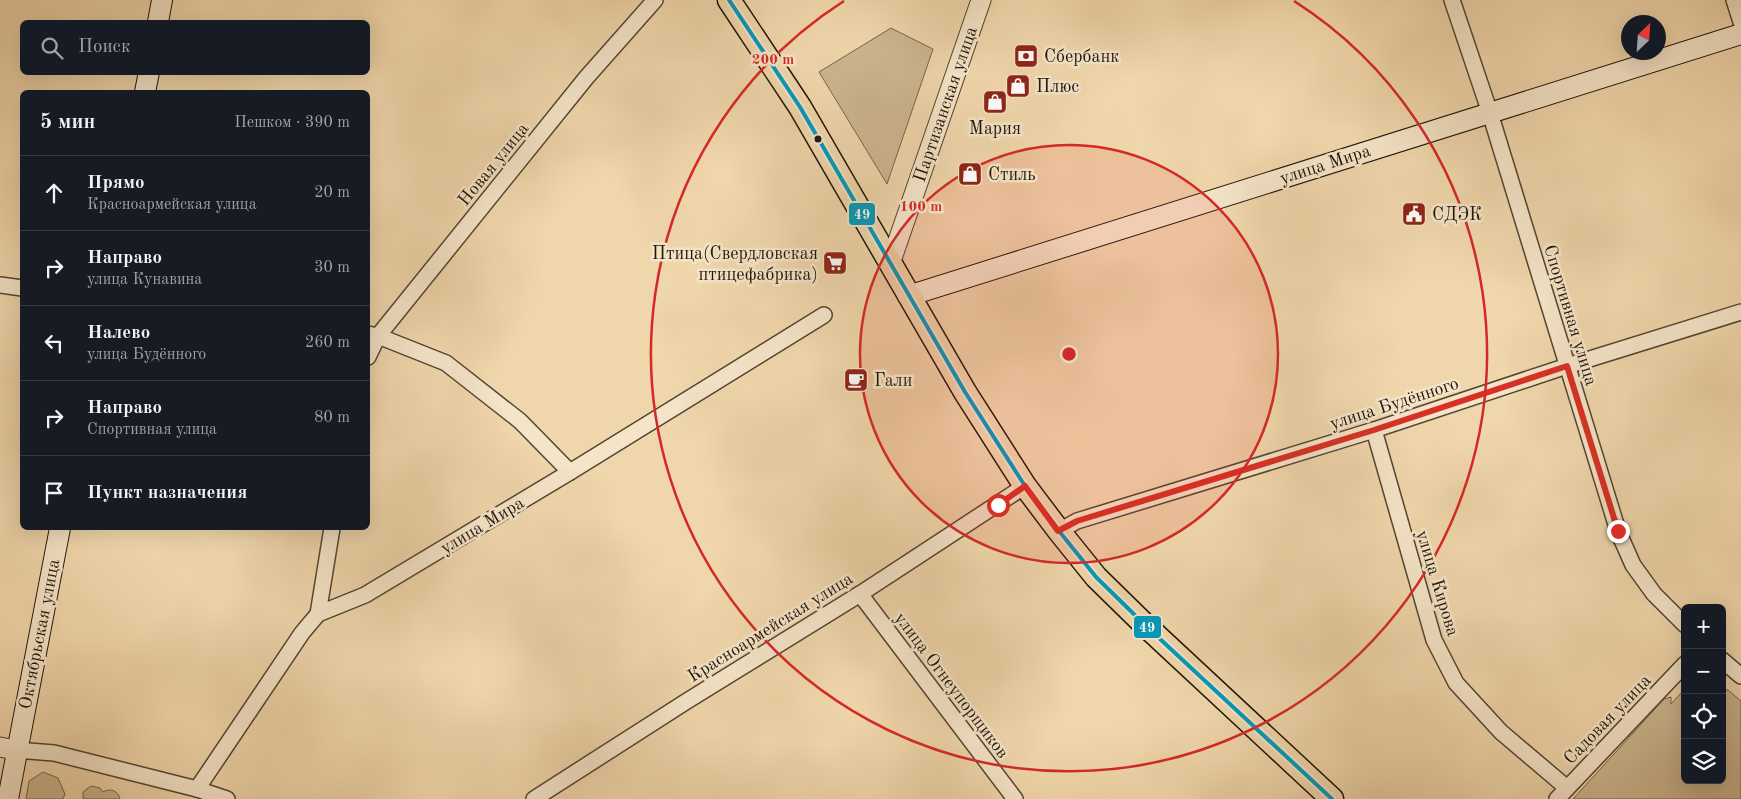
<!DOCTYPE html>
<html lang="ru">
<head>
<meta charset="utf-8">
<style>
  body { margin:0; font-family:"Old Standard TT",serif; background:#242831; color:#f1f3f6 }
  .controls { position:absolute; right:15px; bottom:15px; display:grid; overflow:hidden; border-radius:8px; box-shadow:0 5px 20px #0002 }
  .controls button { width:45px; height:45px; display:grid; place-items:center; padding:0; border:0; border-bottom:1px solid #363941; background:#171b24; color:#f1f3f6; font:25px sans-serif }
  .compass { position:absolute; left:1621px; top:15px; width:45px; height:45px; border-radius:50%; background:#171b24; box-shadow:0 5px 20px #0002; rotate:25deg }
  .stop { position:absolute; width:15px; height:15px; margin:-11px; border:4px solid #d93025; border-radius:50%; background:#fff }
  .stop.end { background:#d93025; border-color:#fff; box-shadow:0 1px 5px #0008 }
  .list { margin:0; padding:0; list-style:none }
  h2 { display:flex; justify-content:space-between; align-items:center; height:65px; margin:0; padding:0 20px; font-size:21px }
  h2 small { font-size:16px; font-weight:400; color:#9ea1a6 }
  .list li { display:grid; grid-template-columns:32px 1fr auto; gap:15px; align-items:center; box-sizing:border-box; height:75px; padding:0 20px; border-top:1px solid #363941 }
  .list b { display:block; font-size:19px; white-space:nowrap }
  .list p { margin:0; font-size:16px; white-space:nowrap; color:#9ea1a6 }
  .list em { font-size:16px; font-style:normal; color:#9ea1a6 }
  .icon { flex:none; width:28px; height:28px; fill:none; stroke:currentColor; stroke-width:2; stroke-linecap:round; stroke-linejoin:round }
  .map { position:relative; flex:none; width:1741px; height:799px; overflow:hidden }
  .search { position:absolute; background:#171b24; box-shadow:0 5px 20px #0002; left:20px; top:20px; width:350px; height:55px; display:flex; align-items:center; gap:12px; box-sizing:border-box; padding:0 18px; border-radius:8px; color:#9ea1a6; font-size:19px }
  .panel { position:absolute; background:#171b24; box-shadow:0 5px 20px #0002; left:20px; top:90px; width:350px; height:440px; border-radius:8px }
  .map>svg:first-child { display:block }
</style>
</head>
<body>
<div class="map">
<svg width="1741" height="799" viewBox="0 0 1741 799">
  <rect width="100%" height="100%" fill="#f0d6ab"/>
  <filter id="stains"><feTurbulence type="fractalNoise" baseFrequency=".004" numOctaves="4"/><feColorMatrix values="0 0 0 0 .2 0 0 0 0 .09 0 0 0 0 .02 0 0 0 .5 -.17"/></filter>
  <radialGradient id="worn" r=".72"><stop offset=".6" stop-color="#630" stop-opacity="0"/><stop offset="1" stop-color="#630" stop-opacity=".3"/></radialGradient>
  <!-- green -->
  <g fill="#ccb58f" stroke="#75654c">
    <path d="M 891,28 L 933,49 L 887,184 L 819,72 Z"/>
    <path d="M 1722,690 L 1728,690 L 1741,701 L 1741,799 L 1573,799 L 1664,699 L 1671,697 L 1671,704 L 1681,693 L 1685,693 L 1685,780 L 1722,780 Z"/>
    <path d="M 43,772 L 58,778 L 65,794 L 63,799 L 26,799 L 29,781 Z"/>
    <path d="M 91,786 L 100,788 L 103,792 C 110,788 118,790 120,799 L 83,799 L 83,792 Z"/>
  </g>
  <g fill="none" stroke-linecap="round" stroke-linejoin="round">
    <defs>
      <g id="minor">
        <path d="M 1452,0 L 1490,113 L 1618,531 L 1633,565 L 1654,594 L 1685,625"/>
        <path d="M 1734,0 L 1741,22"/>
        <path d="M 0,285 L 22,288"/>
        <path d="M 368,334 L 378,336 L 446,363 L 520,421 L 570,472"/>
        <path d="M 368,357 L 378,336 L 586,78 L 655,0"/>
        <path d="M 1374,430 L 1434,640 L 1456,683 L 1501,732 L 1567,788"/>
        <path d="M 1059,531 L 1077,521 L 1374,430 L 1567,366 L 1741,312"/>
        <path d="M 860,594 L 1015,799"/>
        <path d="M 318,614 L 332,528"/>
        <path d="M 1722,660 L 1741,676"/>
        <path d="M 16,750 L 54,753 L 197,789 L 227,799"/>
        <path d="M 197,789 L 302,633 L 318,614 L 365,595 L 570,472 L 824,315"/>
        <path d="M 534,799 L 687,701 L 860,594 L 1025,486"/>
        <path d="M 1557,799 L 1685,664"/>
      </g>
      <g id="tertiary">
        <path d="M 890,264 L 981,0"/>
        <path d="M 0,747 L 16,750"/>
      </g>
      <g id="secondary">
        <path d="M 158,22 L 162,0"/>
        <path d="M 145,92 L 149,72"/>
        <path d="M 908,296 L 1741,34"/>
        <path d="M 8,799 L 60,528"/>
      </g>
      <path id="primary" d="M 729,0 L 800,107 L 965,392 L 1025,486 L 1059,531 L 1096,577 L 1145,625 L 1332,799"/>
    </defs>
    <!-- minor casing -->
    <use href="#minor" stroke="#524531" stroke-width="18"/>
    <!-- tertiary casing -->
    <use href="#tertiary" stroke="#524531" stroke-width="21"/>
    <!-- secondary casing -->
    <use href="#secondary" stroke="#1e1508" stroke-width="22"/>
    <!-- primary casing -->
    <use href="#primary" stroke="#1e1508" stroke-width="25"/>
    <!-- minor -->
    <use href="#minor" stroke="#f5e4c8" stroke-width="15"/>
    <!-- tertiary -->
    <use href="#tertiary" stroke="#f5e4c8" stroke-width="19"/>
    <!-- secondary -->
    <use href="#secondary" stroke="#f5e4c8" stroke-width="20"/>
    <!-- primary -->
    <use href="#primary" stroke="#f0d6ab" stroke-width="22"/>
    <defs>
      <path id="bus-1" d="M 729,0 L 800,107 L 965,392 L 1025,486 L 1059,531 L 1096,577 L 1145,625 L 1332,799"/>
    </defs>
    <!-- bus-1 casing -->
    <use href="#bus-1" stroke="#f5e4c8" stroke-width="8"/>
    <!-- bus-1 -->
    <use href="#bus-1" stroke="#039aba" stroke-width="4"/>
  </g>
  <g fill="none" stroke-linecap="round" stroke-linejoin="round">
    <!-- route -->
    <path stroke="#d93025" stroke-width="6" d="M 998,505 L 1025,486 L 1058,531 L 1077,521 L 1374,430 L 1567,366 L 1618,531"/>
  </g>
  <!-- distance rings -->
  <circle cx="1069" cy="354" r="209" fill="#d62828" fill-opacity=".12"/>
  <g fill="none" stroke="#d62828" stroke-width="2.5">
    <circle cx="1069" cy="354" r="209"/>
    <path d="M1294 1A418 418 0 1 1 844 1"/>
  </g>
  <!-- icons -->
  <defs>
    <symbol id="bank-square" viewBox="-11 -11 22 22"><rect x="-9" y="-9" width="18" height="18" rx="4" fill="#8f2418" stroke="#f5e4c8"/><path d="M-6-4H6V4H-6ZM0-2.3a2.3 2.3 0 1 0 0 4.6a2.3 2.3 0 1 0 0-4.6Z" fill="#fff"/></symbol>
    <symbol id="shop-square" viewBox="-11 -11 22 22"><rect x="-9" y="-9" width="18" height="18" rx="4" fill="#8f2418" stroke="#f5e4c8"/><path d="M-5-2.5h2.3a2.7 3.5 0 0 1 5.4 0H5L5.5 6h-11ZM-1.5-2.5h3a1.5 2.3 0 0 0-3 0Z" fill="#fff"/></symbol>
    <symbol id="civic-square" viewBox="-11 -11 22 22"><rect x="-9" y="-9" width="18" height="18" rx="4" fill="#8f2418" stroke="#f5e4c8"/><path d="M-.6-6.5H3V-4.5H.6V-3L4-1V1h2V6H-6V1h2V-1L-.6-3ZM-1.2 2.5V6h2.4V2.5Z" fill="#fff"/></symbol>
    <symbol id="supermarket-square" viewBox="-11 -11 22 22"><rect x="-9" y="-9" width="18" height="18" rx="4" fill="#8f2418" stroke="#f5e4c8"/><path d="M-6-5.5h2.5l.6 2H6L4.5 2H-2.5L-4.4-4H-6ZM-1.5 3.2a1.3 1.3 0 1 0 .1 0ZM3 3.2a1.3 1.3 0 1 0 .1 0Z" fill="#fff"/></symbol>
    <symbol id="cafe-square" viewBox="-11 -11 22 22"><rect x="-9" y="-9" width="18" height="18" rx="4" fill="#8f2418" stroke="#f5e4c8"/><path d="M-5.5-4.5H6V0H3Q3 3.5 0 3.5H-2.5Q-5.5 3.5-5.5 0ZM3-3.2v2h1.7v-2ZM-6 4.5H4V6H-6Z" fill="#fff"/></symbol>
  </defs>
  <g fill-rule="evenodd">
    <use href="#bank-square" x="1012" y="42" width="28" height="28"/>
    <use href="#shop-square" x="1004" y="72" width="28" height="28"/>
    <use href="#shop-square" x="981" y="88" width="28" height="28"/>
    <use href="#shop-square" x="956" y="160" width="28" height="28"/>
    <use href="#civic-square" x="1400" y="200" width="28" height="28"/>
    <use href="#supermarket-square" x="821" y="249" width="28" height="28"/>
    <use href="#cafe-square" x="842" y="366" width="28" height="28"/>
  </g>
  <!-- markers -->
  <circle fill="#1e1508" stroke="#f5e4c8" stroke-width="2" cx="818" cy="139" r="4.5"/>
  <g text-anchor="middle" stroke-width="5" stroke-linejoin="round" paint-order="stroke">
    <!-- poi labels -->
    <g font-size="18" fill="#1e1508" stroke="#f5e4c8" text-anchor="start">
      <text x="1044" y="62">Сбербанк</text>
      <text x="1036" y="92">Плюс</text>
      <text x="995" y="134" text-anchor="middle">Мария</text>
      <text x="988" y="180">Стиль</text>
      <text x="1432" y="220">СДЭК</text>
      <text x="818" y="259" text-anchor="end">Птица(Свердловская<tspan x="818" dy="21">птицефабрика)</tspan></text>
      <text x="874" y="386">Гали</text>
    </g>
    <!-- street labels -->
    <g font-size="18" fill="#1e1508" stroke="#f5e4c8">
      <text transform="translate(945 104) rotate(-71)" y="6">Партизанская улица</text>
      <text transform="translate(493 164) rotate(-51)" y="6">Новая улица</text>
      <text transform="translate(1325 164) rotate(-18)" y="6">улица Мира</text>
      <text transform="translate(1571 315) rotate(73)" y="6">Спортивная улица</text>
      <text transform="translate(1394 403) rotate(-18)" y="6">улица Будённого</text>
      <text transform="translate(482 525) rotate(-31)" y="6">улица Мира</text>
      <text transform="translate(1438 583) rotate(73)" y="6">улица Кирова</text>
      <text transform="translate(770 627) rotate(-32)" y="6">Красноармейская улица</text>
      <text transform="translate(39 634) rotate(-79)" y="6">Октябрьская улица</text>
      <text transform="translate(952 685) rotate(53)" y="6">улица Огнеупорщиков</text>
      <text transform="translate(1607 719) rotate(-46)" y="6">Садовая улица</text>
    </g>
  </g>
  <circle cx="1069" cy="354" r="8" fill="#d62828" stroke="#f5e4c8" stroke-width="2.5"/>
  <g font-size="15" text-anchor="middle" font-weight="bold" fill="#d62828" stroke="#f5e4c8" stroke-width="5" stroke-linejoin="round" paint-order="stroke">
    <text x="773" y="64">200 m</text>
    <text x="921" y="211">100 m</text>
  </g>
  <g stroke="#f5e4c8" stroke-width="2">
    <rect x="848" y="202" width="28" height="24" rx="5" fill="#039aba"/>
    <rect x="1133" y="615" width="29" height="24" rx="5" fill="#039aba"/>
  </g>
  <g font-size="14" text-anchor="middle" font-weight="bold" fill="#fff">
    <text x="862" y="219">49</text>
    <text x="1147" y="632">49</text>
  </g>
  <rect width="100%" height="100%" filter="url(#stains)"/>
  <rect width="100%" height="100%" fill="url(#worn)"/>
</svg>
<div class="controls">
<button>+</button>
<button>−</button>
<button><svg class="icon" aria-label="locate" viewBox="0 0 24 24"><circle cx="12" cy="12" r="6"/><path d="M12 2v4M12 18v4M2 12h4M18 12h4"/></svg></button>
<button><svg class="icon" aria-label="layers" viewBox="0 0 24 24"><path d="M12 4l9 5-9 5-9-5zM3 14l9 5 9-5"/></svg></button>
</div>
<svg class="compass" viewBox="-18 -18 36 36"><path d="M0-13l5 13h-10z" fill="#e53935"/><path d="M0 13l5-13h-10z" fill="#9ea1a6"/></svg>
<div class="stop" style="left:998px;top:505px"></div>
<div class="stop end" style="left:1618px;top:531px"></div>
<div class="search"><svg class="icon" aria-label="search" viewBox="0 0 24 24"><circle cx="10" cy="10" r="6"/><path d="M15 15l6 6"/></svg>Поиск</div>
<section class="panel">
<h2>5 мин<small>Пешком · 390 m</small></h2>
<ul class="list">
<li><svg class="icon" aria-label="ahead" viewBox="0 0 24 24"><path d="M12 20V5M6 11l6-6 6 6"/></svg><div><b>Прямо</b><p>Красноармейская улица</p></div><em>20 m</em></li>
<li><svg class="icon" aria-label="right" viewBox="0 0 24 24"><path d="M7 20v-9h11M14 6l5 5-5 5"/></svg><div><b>Направо</b><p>улица Кунавина</p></div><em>30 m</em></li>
<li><svg class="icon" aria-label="left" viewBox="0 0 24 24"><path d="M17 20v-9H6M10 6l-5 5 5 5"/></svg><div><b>Налево</b><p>улица Будённого</p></div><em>260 m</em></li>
<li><svg class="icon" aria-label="right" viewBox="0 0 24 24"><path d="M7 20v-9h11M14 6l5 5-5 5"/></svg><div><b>Направо</b><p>Спортивная улица</p></div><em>80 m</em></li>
<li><svg class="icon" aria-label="arrive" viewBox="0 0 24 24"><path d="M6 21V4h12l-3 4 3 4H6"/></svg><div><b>Пункт назначения</b></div></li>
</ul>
</section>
</div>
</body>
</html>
